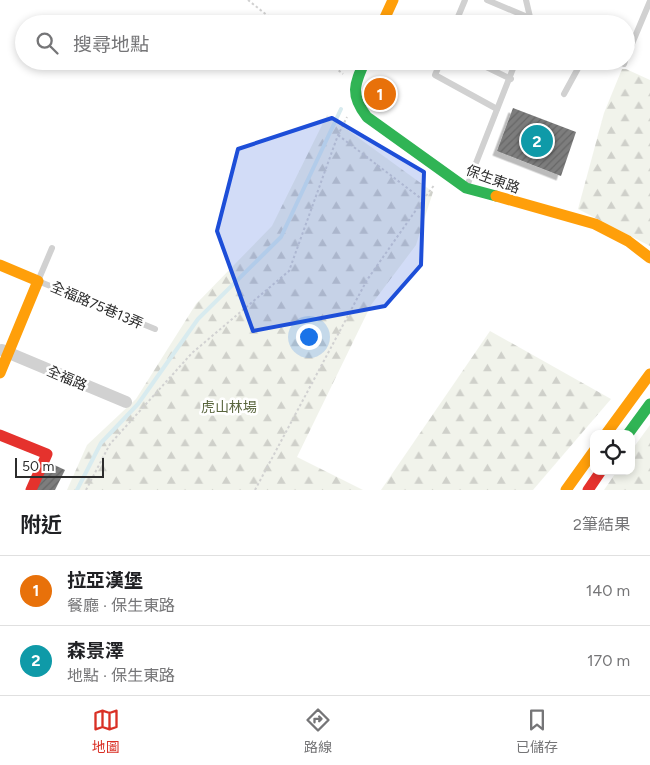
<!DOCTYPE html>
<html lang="zh-TW">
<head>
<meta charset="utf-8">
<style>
  body { margin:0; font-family:Figtree,"Noto Sans TC",sans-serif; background:#f2f2f2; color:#202124 }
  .controls { position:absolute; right:15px; bottom:15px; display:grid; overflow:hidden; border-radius:10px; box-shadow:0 2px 8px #0003 }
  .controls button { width:45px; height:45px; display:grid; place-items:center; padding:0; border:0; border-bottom:1px solid #e0e0e0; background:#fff; color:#202124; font:25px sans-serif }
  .scale { position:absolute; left:15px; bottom:12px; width:89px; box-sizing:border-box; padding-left:5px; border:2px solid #2c2c2c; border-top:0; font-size:14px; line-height:18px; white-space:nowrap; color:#2c2c2c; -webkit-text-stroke:4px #fff; paint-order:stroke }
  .you { position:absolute; left:308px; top:336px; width:18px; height:18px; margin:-12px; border:4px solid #fff; border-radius:50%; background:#1a73e8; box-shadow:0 0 0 8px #1a73e833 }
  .badge { display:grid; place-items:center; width:32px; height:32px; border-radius:50%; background:#d93025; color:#fff; font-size:16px; font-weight:700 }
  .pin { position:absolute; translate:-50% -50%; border:2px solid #fff; box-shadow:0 1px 5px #0006 }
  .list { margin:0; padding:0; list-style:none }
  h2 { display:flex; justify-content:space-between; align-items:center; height:65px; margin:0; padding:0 20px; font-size:21px }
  h2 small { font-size:16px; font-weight:400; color:#757577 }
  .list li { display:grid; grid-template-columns:32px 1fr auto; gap:15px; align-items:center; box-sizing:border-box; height:70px; padding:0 20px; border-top:1px solid #e0e0e0 }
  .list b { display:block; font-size:19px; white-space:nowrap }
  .list p { margin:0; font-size:16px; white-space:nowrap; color:#757577 }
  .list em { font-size:16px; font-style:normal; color:#757577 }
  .icon { flex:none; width:28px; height:28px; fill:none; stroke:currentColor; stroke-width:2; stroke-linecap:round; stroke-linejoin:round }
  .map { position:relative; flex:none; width:650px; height:490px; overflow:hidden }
  .search { position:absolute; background:#fff; box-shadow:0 2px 8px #0003; left:15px; right:15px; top:15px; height:55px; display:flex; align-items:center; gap:12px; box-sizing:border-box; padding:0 18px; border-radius:28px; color:#757577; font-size:19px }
  .sheet { height:205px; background:#fff }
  nav { display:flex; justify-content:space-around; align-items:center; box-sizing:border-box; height:70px; border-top:1px solid #e0e0e0; background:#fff; font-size:14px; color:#757577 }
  nav a { display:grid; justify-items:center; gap:2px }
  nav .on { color:#d93025 }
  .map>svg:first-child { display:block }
</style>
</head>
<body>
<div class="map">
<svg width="650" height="490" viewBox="0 0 650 490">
  <defs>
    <pattern id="forest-firs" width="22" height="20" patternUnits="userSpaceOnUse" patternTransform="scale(1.25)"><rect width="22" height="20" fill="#f1f3eb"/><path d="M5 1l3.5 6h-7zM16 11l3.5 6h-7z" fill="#cfd0ca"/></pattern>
    <pattern id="building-hatch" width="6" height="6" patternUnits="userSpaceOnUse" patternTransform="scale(1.25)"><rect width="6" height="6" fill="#7d7d7d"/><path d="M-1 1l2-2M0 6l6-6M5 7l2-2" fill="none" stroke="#676767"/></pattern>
    <filter id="shadow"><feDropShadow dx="-4.5" dy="4.5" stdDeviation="0" flood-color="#0004"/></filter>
  </defs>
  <rect width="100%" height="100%" fill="#fff"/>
  <!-- forest -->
  <g fill="url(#forest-firs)">
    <path d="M 622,69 L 626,69 L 650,80 L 650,246 L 578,209 L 604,113 Z"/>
    <path d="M 327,115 L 433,192 L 416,245 L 371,305 L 297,457 L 363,490 L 67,490 L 87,445 L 136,399 L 196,304 L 272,226 Z"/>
    <path d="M 490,331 L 611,399 L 533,490 L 381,490 Z"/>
    <path d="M 650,425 L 650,490 L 604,490 L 617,471 L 631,471 L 631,451 Z"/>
  </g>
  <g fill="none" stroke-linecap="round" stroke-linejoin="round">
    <!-- stream -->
    <path stroke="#d8ebef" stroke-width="4" d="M 77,490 L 101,443 L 138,404 L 198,319 L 281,237 L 341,109"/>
  </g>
  <!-- building -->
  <g fill="url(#building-hatch)" filter="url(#shadow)">
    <path d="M 513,108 L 576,132 L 561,176 L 497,151 Z"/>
    <path d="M 48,462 L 65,470 L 55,490 L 35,490 Z"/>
  </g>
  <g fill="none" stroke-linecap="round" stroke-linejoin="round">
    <!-- path -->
    <g stroke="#d1d1d1" stroke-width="2" stroke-dasharray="2.5 2.5" stroke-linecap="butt">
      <path d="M 248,0 L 278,24"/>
      <path d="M 327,61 L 343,74"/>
      <path d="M 423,200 L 435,184"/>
      <path d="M 86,490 L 110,444 L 192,353 L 289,271 L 338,135 L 347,117"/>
      <path d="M 255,490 L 367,280 L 423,200 L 338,135"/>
    </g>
    <!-- lane -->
    <g stroke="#d1d1d1" stroke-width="6">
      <path d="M 487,0 L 544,24"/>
      <path d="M 526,0 L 530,17 L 528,24"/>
      <path d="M 455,24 L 465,0"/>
      <path d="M 626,58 L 650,1"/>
      <path d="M 441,61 L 435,75 L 497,109"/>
      <path d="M 474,61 L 511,79"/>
      <path d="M 617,61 L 624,64 L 625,61"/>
      <path d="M 564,94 L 582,61"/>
      <path d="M 467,186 L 516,61"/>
      <path d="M 52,248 L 38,281 L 155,329"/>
    </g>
    <!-- street -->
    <path stroke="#d1d1d1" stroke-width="12" d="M 2,350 L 126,402"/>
    <!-- fast -->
    <g stroke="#30b455" stroke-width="11">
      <path d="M 365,61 C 354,85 350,95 367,117 L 466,188 L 496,196"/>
      <path d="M 628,434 L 650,404"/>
    </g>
    <!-- slow -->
    <g stroke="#ff9f0a" stroke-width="11">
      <path d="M 382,24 L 393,0"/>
      <path d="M 496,196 L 595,224 L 628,241 L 650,258"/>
      <path d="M 0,265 L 38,281 L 0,373"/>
      <path d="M 606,434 L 650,374"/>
      <path d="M 566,490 L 594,451"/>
    </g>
    <!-- jam -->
    <g stroke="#e5322d" stroke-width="11">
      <path d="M 0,435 L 47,454 L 31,490"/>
      <path d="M 588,490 L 601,471"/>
    </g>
  </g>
  <!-- marked area -->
  <path fill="#1d4ed8" fill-opacity="0.2" stroke="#1d4ed8" stroke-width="4" stroke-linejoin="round" d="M 332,118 L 424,172 L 421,265 L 385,306 L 253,331 L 217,231 L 238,149 Z"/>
  <g text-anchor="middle" stroke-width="5" stroke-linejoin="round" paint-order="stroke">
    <!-- street labels -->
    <g font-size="14" fill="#2c2c2c" stroke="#fff">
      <text transform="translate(493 179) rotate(20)" y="5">保生東路</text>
      <text transform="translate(97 305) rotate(23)" y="5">全福路75巷13弄</text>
      <text transform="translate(67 378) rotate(23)" y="5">全福路</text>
    </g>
    <!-- park labels -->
    <g font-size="14" fill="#59653d" stroke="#fff">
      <text x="229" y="412">虎山林場</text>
    </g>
  </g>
</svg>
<div class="controls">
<button><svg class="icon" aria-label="locate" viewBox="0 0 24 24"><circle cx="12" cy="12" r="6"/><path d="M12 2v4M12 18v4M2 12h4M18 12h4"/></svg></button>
</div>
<div class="scale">50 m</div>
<div class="you"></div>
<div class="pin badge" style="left:380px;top:94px;background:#e8710a">1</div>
<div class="pin badge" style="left:537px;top:141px;background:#0f9aa8">2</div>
<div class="search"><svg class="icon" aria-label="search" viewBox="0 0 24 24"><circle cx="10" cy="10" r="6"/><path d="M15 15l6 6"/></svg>搜尋地點</div>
</div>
<section class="sheet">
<h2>附近<small>2筆結果</small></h2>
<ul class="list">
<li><span class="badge" style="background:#e8710a">1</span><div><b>拉亞漢堡</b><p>餐廳 · 保生東路</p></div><em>140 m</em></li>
<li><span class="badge" style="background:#0f9aa8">2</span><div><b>森景澤</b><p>地點 · 保生東路</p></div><em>170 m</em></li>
</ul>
</section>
<nav>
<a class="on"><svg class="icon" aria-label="map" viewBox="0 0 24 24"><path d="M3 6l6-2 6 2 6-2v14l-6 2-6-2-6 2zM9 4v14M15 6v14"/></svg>地圖</a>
<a><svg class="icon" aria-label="directions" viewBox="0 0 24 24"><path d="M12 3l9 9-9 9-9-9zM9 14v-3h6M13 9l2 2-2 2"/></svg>路線</a>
<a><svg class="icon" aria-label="saved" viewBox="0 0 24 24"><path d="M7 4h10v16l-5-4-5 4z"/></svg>已儲存</a>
</nav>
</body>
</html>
